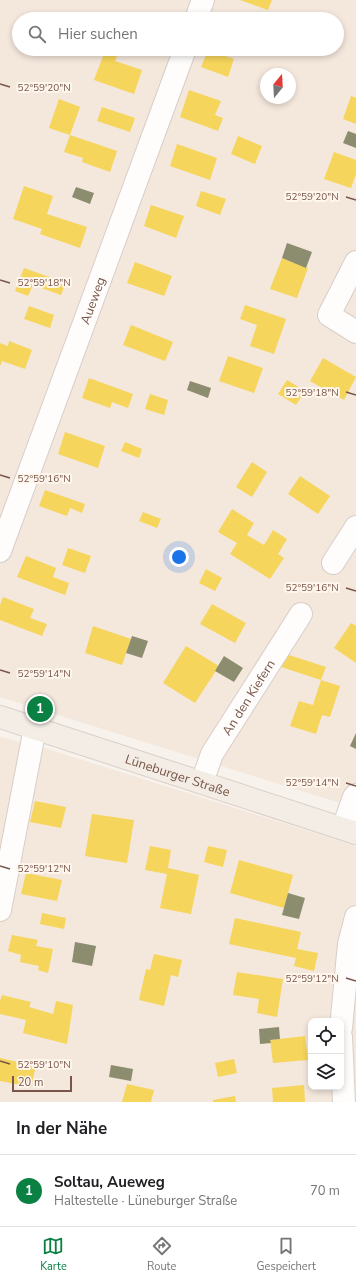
<!DOCTYPE html>
<html lang="de">
<head>
<meta charset="utf-8">
<style>
  body { margin:0; font-family:"Nunito Sans",sans-serif; background:#f2f2f2; color:#202124 }
  .controls { position:absolute; right:12px; bottom:12px; display:grid; overflow:hidden; border-radius:8px; box-shadow:0 2px 6px #0003 }
  .controls button { width:36px; height:36px; display:grid; place-items:center; padding:0; border:0; border-bottom:1px solid #e0e0e0; background:#fff; color:#202124; font:20px sans-serif }
  .compass { position:absolute; left:260px; top:68px; width:36px; height:36px; border-radius:50%; background:#fff; box-shadow:0 2px 6px #0003; rotate:18deg }
  .scale { position:absolute; left:12px; bottom:10px; width:60px; box-sizing:border-box; padding-left:4px; border:2px solid #795649; border-top:0; font-size:11px; line-height:14px; white-space:nowrap; color:#795649; -webkit-text-stroke:3px #fff7ee; paint-order:stroke }
  .you { position:absolute; left:179px; top:557px; width:14px; height:14px; margin:-10px; border:3px solid #fff; border-radius:50%; background:#1a73e8; box-shadow:0 0 0 6px #1a73e833 }
  .badge { display:grid; place-items:center; width:26px; height:26px; border-radius:50%; background:#0b8043; color:#fff; font-size:13px; font-weight:700 }
  .pin { position:absolute; translate:-50% -50%; border:2px solid #fff; box-shadow:0 1px 4px #0006 }
  .list { margin:0; padding:0; list-style:none }
  h2 { display:flex; justify-content:space-between; align-items:center; height:52px; margin:0; padding:0 16px; font-size:17px }
  h2 small { font-size:13px; font-weight:400; color:#757577 }
  .list li { display:grid; grid-template-columns:26px 1fr auto; gap:12px; align-items:center; box-sizing:border-box; height:72px; padding:0 16px; border-top:1px solid #e0e0e0 }
  .list b { display:block; font-size:15px; white-space:nowrap }
  .list p { margin:0; font-size:13px; white-space:nowrap; color:#757577 }
  .list em { font-size:13px; font-style:normal; color:#757577 }
  .icon { flex:none; width:22px; height:22px; fill:none; stroke:currentColor; stroke-width:2; stroke-linecap:round; stroke-linejoin:round }
  .map { position:relative; flex:none; width:356px; height:1102px; overflow:hidden }
  .search { position:absolute; background:#fff; box-shadow:0 2px 6px #0003; left:12px; right:12px; top:12px; height:44px; display:flex; align-items:center; gap:10px; box-sizing:border-box; padding:0 14px; border-radius:22px; color:#757577; font-size:15px }
  .sheet { height:124px; background:#fff }
  nav { display:flex; justify-content:space-around; align-items:center; box-sizing:border-box; height:56px; border-top:1px solid #e0e0e0; background:#fff; font-size:11px; color:#757577 }
  nav a { display:grid; justify-items:center; gap:2px }
  nav .on { color:#0b8043 }
  .map>svg:first-child { display:block }
</style>
</head>
<body>
<div class="map">
<svg width="356" height="1102" viewBox="0 0 356 1102">
  <rect width="100%" height="100%" fill="#f8f2ec"/>
  <!-- residential -->
  <g fill="#f4e7dc" fill-rule="evenodd">
    <path d="M 0,0 L 356,0 L 356,808 L 0,697 ZM 19,19 L 337,19 L 337,49 L 19,49 ZM 266,74 L 290,74 L 290,98 L 266,98 Z"/>
    <path d="M 0,737 L 44,748 L 356,846 L 356,1102 L 0,1102 ZM 311,1021 L 341,1021 L 341,1087 L 311,1087 Z"/>
  </g>
  <!-- homes -->
  <g fill="#f6d55c">
    <path d="M 240,0 L 272,0 L 268,10 Z"/>
    <path d="M 84,49 L 120,49 L 115,61 L 142,70 L 134,94 L 94,80 L 103,56 Z"/>
    <path d="M 139,49 L 153,49 L 152,54 Z"/>
    <path d="M 208,50 L 234,59 L 228,77 L 201,67 Z"/>
    <path d="M 189,90 L 221,101 L 215,115 L 223,118 L 218,131 L 180,117 Z"/>
    <path d="M 351,96 L 356,98 L 356,124 L 343,119 Z"/>
    <path d="M 59,99 L 80,107 L 70,135 L 49,128 Z"/>
    <path d="M 102,107 L 135,118 L 130,132 L 97,121 Z"/>
    <path d="M 70,135 L 117,151 L 110,172 L 82,162 L 83,158 L 64,152 Z"/>
    <path d="M 238,136 L 262,146 L 255,164 L 231,154 Z"/>
    <path d="M 177,144 L 217,158 L 210,180 L 170,166 Z"/>
    <path d="M 334,152 L 356,160 L 356,174 L 351,188 L 324,179 Z"/>
    <path d="M 24,186 L 53,196 L 47,214 L 87,227 L 80,248 L 40,234 L 42,229 L 13,219 Z"/>
    <path d="M 201,191 L 226,199 L 220,215 L 196,206 Z"/>
    <path d="M 151,205 L 184,216 L 176,238 L 144,226 Z"/>
    <path d="M 282,258 L 308,268 L 297,298 L 270,289 Z"/>
    <path d="M 135,262 L 172,276 L 164,296 L 127,283 Z"/>
    <path d="M 24,268 L 66,283 L 61,295 L 33,285 L 28,296 L 15,291 Z"/>
    <path d="M 245,305 L 286,319 L 274,354 L 250,346 L 257,325 L 240,319 Z"/>
    <path d="M 29,306 L 54,315 L 50,328 L 24,319 Z"/>
    <path d="M 131,325 L 173,342 L 165,361 L 123,345 Z"/>
    <path d="M 9,341 L 32,350 L 25,369 L 2,361 L 0,366 L 0,343 L 8,346 Z"/>
    <path d="M 228,356 L 263,368 L 254,393 L 219,381 Z"/>
    <path d="M 323,358 L 356,377 L 344,400 L 310,381 Z"/>
    <path d="M 89,378 L 133,394 L 128,408 L 112,402 L 110,408 L 82,398 Z"/>
    <path d="M 287,380 L 305,391 L 296,405 L 278,394 Z"/>
    <path d="M 150,394 L 168,400 L 164,415 L 145,409 Z"/>
    <path d="M 65,432 L 105,446 L 98,468 L 58,454 Z"/>
    <path d="M 125,442 L 142,449 L 139,458 L 121,451 Z"/>
    <path d="M 252,462 L 267,472 L 252,497 L 236,487 Z"/>
    <path d="M 300,476 L 330,496 L 318,514 L 288,494 Z"/>
    <path d="M 45,490 L 85,504 L 82,513 L 70,508 L 67,516 L 39,506 Z"/>
    <path d="M 232,509 L 254,523 L 247,535 L 264,545 L 273,530 L 287,539 L 278,554 L 284,558 L 270,579 L 230,554 L 237,543 L 218,532 Z"/>
    <path d="M 143,512 L 161,519 L 157,528 L 139,521 Z"/>
    <path d="M 68,548 L 91,556 L 85,573 L 62,565 Z"/>
    <path d="M 26,556 L 56,568 L 53,577 L 69,583 L 65,595 L 17,577 Z"/>
    <path d="M 206,569 L 222,578 L 215,591 L 199,583 Z"/>
    <path d="M 3,597 L 34,609 L 30,618 L 47,624 L 42,636 L 0,620 L 0,605 Z"/>
    <path d="M 212,604 L 246,623 L 235,643 L 200,624 Z"/>
    <path d="M 351,623 L 356,626 L 356,663 L 334,648 Z"/>
    <path d="M 93,626 L 131,639 L 122,665 L 85,653 Z"/>
    <path d="M 186,646 L 219,666 L 195,703 L 163,683 Z"/>
    <path d="M 286,654 L 326,667 L 321,680 L 340,686 L 330,717 L 322,715 L 316,734 L 290,726 L 299,701 L 313,705 L 321,680 L 278,666 Z"/>
    <path d="M 35,801 L 66,807 L 61,828 L 30,822 Z"/>
    <path d="M 92,814 L 134,820 L 127,863 L 85,856 Z"/>
    <path d="M 150,846 L 171,850 L 168,868 L 199,875 L 191,914 L 160,908 L 167,874 L 145,870 Z"/>
    <path d="M 208,846 L 227,850 L 223,867 L 204,862 Z"/>
    <path d="M 239,860 L 293,875 L 284,908 L 230,893 Z"/>
    <path d="M 26,873 L 62,880 L 57,901 L 21,894 Z"/>
    <path d="M 42,913 L 66,918 L 64,929 L 40,924 Z"/>
    <path d="M 235,918 L 301,932 L 297,949 L 318,953 L 314,971 L 294,966 L 296,958 L 229,944 Z"/>
    <path d="M 12,935 L 38,940 L 36,946 L 53,949 L 48,973 L 38,970 L 39,966 L 20,962 L 21,955 L 8,951 Z"/>
    <path d="M 154,954 L 182,960 L 178,977 L 171,975 L 164,1006 L 139,1000 L 146,969 L 150,970 Z"/>
    <path d="M 237,972 L 283,979 L 277,1017 L 257,1013 L 259,999 L 233,995 Z"/>
    <path d="M 2,995 L 31,1002 L 29,1007 L 53,1014 L 56,1001 L 73,1005 L 67,1044 L 23,1033 L 26,1020 L 0,1014 L 0,1001 Z"/>
    <path d="M 305,1036 L 308,1060 L 273,1063 L 270,1040 Z"/>
    <path d="M 0,1058 L 36,1066 L 31,1087 L 0,1081 Z"/>
    <path d="M 234,1059 L 237,1073 L 218,1077 L 215,1063 Z"/>
    <path d="M 127,1084 L 154,1090 L 151,1102 L 122,1102 Z"/>
    <path d="M 304,1085 L 305,1102 L 273,1102 L 272,1088 Z"/>
    <path d="M 235,1096 L 236,1102 L 213,1102 L 213,1100 Z"/>
  </g>
  <!-- industry -->
  <g fill="#8c8c6e">
    <path d="M 348,131 L 356,134 L 356,148 L 343,143 Z"/>
    <path d="M 76,187 L 94,193 L 90,204 L 72,197 Z"/>
    <path d="M 287,243 L 312,252 L 306,268 L 282,258 Z"/>
    <path d="M 190,381 L 211,388 L 208,398 L 187,390 Z"/>
    <path d="M 132,636 L 148,641 L 142,658 L 126,653 Z"/>
    <path d="M 224,656 L 243,668 L 234,682 L 215,671 Z"/>
    <path d="M 356,733 L 356,749 L 350,746 Z"/>
    <path d="M 288,893 L 305,898 L 299,919 L 282,915 Z"/>
    <path d="M 75,942 L 96,946 L 92,966 L 72,962 Z"/>
    <path d="M 279,1027 L 280,1039 L 270,1040 L 271,1043 L 260,1044 L 259,1029 Z"/>
    <path d="M 111,1065 L 133,1069 L 131,1081 L 109,1077 Z"/>
  </g>
  <g fill="none" stroke-linecap="round" stroke-linejoin="round">
    <defs>
      <g id="minor">
        <path d="M 196,19 L 203,0"/>
        <path d="M 356,262 L 329,315 L 356,332"/>
        <path id="s1" d="M 0,551 L 185,49"/>
        <path d="M 333,563 L 356,527"/>
        <path id="s2" d="M 202,782 L 212,754 L 301,614"/>
        <path d="M 343,828 L 354,797 L 356,795"/>
        <path d="M 0,910 L 35,728"/>
        <path d="M 341,1028 L 349,944 L 356,917"/>
        <path d="M 341,1037 L 344,1102"/>
      </g>
      <g id="major">
        <path id="s3" d="M 0,717 L 356,833"/>
      </g>
    </defs>
    <!-- minor casing -->
    <use href="#minor" stroke="#d7cec8" stroke-width="24"/>
    <!-- major casing -->
    <use href="#major" stroke="#dacfc9" stroke-width="24"/>
    <!-- minor -->
    <use href="#minor" stroke="#fefdfc" stroke-width="22"/>
    <!-- major -->
    <use href="#major" stroke="#f3ede5" stroke-width="22"/>
  </g>
  <!-- ticks -->
  <path fill="none" stroke="#795649" stroke-width="1.5" d="M 0,84 L 10,87M 346,197 L 356,200M 0,280 L 10,283M 346,392 L 356,395M 0,475 L 10,478M 346,588 L 356,591M 0,670 L 10,673M 346,783 L 356,786M 0,866 L 10,869M 346,978 L 356,981M 0,1061 L 10,1064"/>
  <g text-anchor="middle" stroke-width="4" stroke-linejoin="round" paint-order="stroke">
    <!-- street labels -->
    <g font-size="13" fill="#795649" stroke="#fff7ee">
      <text dy="5" stroke="none"><textPath href="#s1" startOffset="267">Aueweg</textPath></text>
      <text dy="5" stroke="none"><textPath href="#s2" startOffset="97">An den Kiefern</textPath></text>
      <text dy="5" stroke="none"><textPath href="#s3" startOffset="187">Lüneburger Straße</textPath></text>
    </g>
  </g>
  <g font-size="10" text-anchor="middle" fill="#795649" stroke="#fff7ee" stroke-width="4" stroke-linejoin="round" paint-order="stroke">
    <text x="44" y="91">52°59'20"N</text>
    <text x="312" y="200">52°59'20"N</text>
    <text x="44" y="286">52°59'18"N</text>
    <text x="312" y="396">52°59'18"N</text>
    <text x="44" y="482">52°59'16"N</text>
    <text x="312" y="591">52°59'16"N</text>
    <text x="44" y="677">52°59'14"N</text>
    <text x="312" y="786">52°59'14"N</text>
    <text x="44" y="872">52°59'12"N</text>
    <text x="312" y="982">52°59'12"N</text>
    <text x="44" y="1068">52°59'10"N</text>
  </g>
</svg>
<div class="controls">
<button><svg class="icon" aria-label="locate" viewBox="0 0 24 24"><circle cx="12" cy="12" r="6"/><path d="M12 2v4M12 18v4M2 12h4M18 12h4"/></svg></button>
<button><svg class="icon" aria-label="layers" viewBox="0 0 24 24"><path d="M12 4l9 5-9 5-9-5zM3 14l9 5 9-5"/></svg></button>
</div>
<svg class="compass" viewBox="-18 -18 36 36"><path d="M0-13l5 13h-10z" fill="#e53935"/><path d="M0 13l5-13h-10z" fill="#757577"/></svg>
<div class="scale">20 m</div>
<div class="you"></div>
<div class="pin badge" style="left:40px;top:709px">1</div>
<div class="search"><svg class="icon" aria-label="search" viewBox="0 0 24 24"><circle cx="10" cy="10" r="6"/><path d="M15 15l6 6"/></svg>Hier suchen</div>
</div>
<section class="sheet">
<h2>In der Nähe<small></small></h2>
<ul class="list">
<li><span class="badge">1</span><div><b>Soltau, Aueweg</b><p>Haltestelle · Lüneburger Straße</p></div><em>70 m</em></li>
</ul>
</section>
<nav>
<a class="on"><svg class="icon" aria-label="map" viewBox="0 0 24 24"><path d="M3 6l6-2 6 2 6-2v14l-6 2-6-2-6 2zM9 4v14M15 6v14"/></svg>Karte</a>
<a><svg class="icon" aria-label="directions" viewBox="0 0 24 24"><path d="M12 3l9 9-9 9-9-9zM9 14v-3h6M13 9l2 2-2 2"/></svg>Route</a>
<a><svg class="icon" aria-label="saved" viewBox="0 0 24 24"><path d="M7 4h10v16l-5-4-5 4z"/></svg>Gespeichert</a>
</nav>
</body>
</html>
